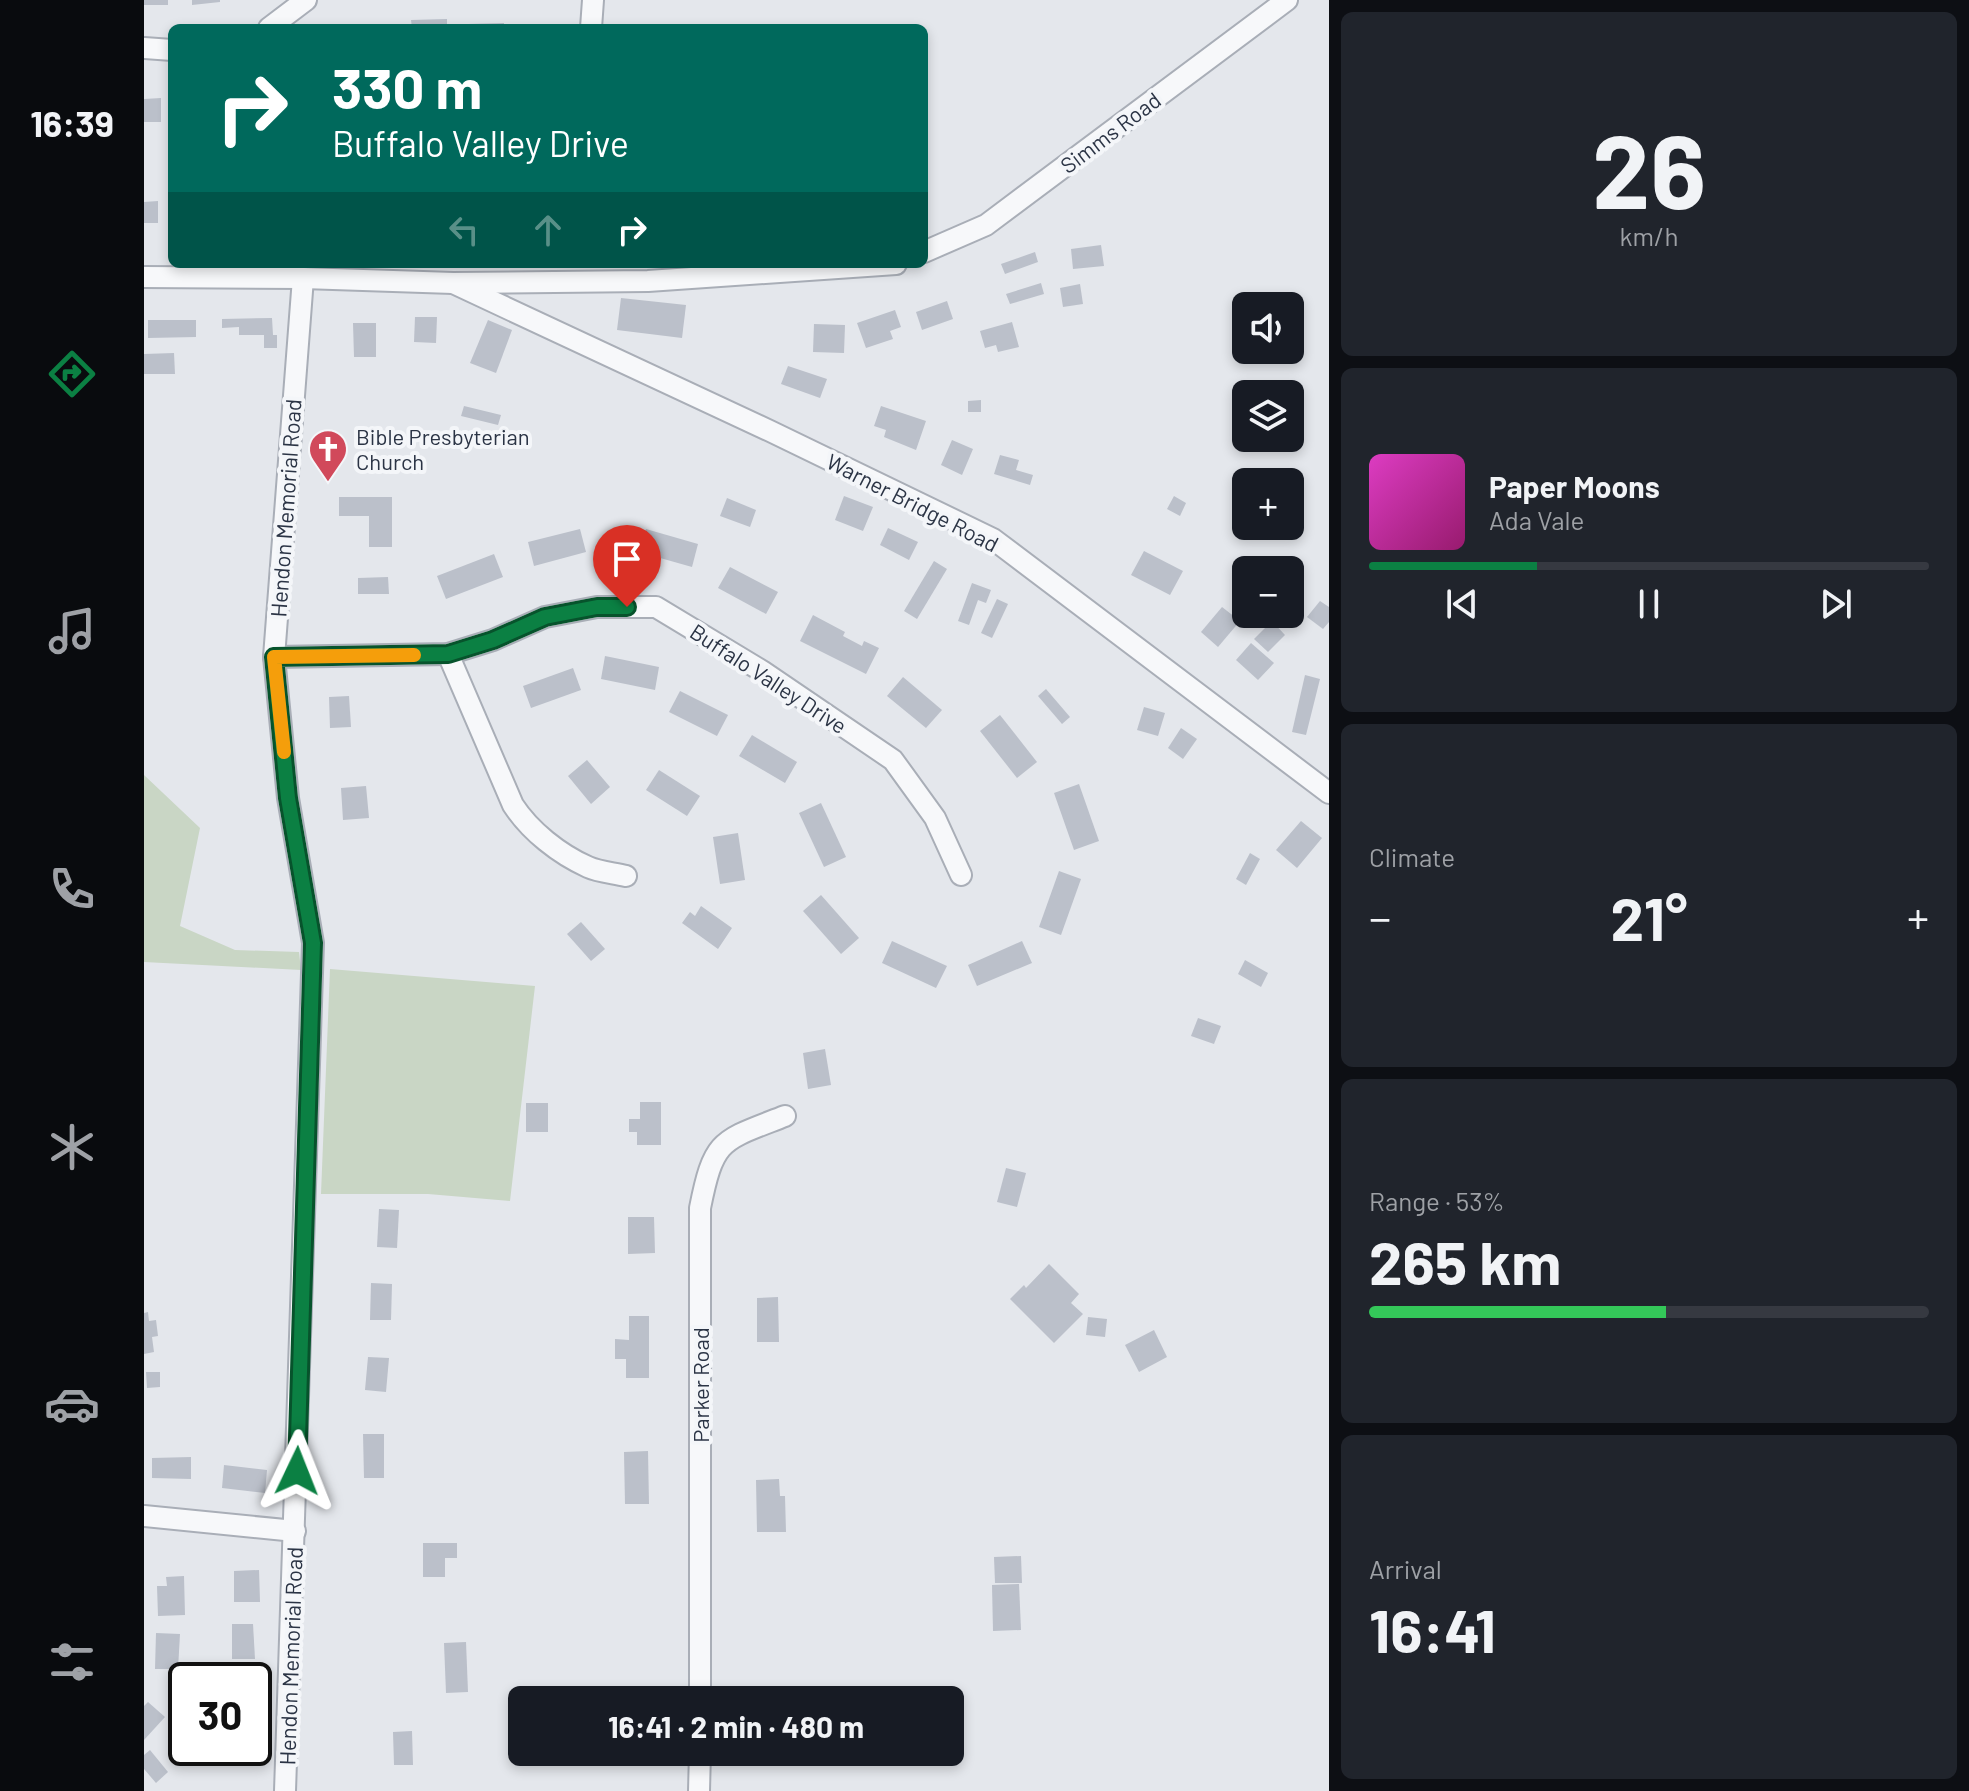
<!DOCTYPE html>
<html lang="en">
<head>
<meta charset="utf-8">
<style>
	:root { --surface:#171b24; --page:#20242c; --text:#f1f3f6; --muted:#9ea1a6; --line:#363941; --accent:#0b8043 }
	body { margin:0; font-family:Barlow,sans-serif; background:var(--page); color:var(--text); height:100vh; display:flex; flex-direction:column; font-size:30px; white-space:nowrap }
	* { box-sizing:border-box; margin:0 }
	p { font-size:26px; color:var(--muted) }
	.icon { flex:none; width:44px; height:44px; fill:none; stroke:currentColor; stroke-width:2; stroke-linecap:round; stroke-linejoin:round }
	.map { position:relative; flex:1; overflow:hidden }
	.drawer { display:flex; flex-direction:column; gap:12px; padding:12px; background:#0d0f14; width:640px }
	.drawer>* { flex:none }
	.hud { position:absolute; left:24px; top:24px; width:760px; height:244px; border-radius:12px; box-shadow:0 4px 12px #0003; background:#00695c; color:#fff; overflow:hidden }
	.fabs { position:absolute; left:1088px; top:292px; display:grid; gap:16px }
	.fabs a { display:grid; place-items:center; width:72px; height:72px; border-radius:12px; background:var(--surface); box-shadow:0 4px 12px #0003; font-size:40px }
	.speed { position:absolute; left:24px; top:1662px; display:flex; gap:16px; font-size:40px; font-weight:700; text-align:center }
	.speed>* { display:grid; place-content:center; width:104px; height:104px; border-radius:50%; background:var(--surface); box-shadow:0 4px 12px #0003; line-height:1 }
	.speed .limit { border:4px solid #111; border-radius:12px; background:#fff; color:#111 }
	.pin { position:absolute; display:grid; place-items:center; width:68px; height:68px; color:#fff; margin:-82px -34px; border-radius:50% 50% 50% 0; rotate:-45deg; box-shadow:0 0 8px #0007 }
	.pin .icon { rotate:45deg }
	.me { position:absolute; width:88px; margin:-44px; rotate:2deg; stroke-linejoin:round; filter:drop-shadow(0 0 6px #0008) }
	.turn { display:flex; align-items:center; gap:28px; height:168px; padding:0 32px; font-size:36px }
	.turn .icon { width:104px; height:104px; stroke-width:2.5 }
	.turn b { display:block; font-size:56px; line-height:68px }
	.lanes { display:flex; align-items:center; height:76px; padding:0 32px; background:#0003; justify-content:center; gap:40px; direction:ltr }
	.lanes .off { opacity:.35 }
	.big { font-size:60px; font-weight:700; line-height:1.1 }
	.drawer .card { flex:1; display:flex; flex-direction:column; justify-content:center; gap:12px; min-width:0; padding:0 28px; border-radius:12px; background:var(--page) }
	.drawer .dial { align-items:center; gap:0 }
	.dial b { font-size:104px; line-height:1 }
	.song { display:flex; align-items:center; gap:24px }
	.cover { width:96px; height:96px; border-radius:12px; background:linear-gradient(135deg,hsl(310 70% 55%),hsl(320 70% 35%)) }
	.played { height:8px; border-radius:4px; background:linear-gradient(90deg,var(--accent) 30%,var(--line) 30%) }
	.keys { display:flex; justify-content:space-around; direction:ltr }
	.heat { display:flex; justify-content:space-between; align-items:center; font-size:44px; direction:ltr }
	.charge { height:12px; border-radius:6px; background:linear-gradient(90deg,#34c759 53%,var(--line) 0) }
	.trip { position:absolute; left:364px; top:1686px; width:456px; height:80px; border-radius:12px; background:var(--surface); box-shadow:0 4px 12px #0003; font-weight:700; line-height:80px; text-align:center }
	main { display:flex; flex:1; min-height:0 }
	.tabs { display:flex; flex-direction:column; width:144px; justify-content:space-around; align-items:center; background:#090b0e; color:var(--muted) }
	.tabs .icon { width:56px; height:56px }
	.tabs .on { color:var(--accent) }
	.tabs b { font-size:36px; color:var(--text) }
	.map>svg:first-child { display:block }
	.green { fill:#c9d6c5 }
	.building { fill:#bbc0ca }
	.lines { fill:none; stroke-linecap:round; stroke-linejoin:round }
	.minor-casing { stroke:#a9aeb7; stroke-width:24 }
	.minor { stroke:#f7f8fa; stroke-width:20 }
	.route-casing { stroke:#07532c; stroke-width:20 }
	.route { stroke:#0b8043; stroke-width:14 }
	.slow { stroke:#f59e0b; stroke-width:14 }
	.labels { text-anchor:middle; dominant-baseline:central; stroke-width:8; stroke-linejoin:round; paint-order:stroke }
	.street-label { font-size:22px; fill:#2b3445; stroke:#f4f6f9 }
	.poi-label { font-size:22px; fill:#2b3445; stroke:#f4f6f9; text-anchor:start }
</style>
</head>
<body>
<main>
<nav class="tabs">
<b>16:39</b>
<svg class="icon on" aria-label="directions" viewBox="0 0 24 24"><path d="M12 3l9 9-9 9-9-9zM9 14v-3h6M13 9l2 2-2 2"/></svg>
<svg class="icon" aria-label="music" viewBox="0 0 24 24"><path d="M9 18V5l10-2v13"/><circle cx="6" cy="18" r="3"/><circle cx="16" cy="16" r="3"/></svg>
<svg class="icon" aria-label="phone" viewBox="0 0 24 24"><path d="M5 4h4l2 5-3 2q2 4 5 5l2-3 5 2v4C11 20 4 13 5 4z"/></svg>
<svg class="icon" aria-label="climate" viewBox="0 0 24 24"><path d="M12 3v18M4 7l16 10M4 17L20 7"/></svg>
<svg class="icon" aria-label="car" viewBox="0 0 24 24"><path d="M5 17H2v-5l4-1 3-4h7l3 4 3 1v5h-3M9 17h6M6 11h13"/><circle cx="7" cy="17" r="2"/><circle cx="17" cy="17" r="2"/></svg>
<svg class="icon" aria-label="filters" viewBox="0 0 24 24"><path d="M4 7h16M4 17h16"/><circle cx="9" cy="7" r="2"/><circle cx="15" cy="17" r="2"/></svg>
</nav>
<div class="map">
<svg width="1185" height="1791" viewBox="0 0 1185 1791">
	<rect width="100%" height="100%" fill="#e4e7ec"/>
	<g class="green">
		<polygon points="0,775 56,828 36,926 91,950 155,952 157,970 0,962"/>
		<polygon points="186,969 391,986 366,1201 284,1194 177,1194"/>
	</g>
	<g class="building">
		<rect x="0" y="0" width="24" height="5"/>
		<polygon points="48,0 76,0 76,2 48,5"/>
		<polygon points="303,19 303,28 268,28 267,20"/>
		<polygon points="360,23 360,28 324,28 324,24"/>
		<polygon points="17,98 17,122 0,122 0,99"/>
		<polygon points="14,201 14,223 0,223 0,202"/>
		<polygon points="957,245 960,266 929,269 927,249"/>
		<polygon points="891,252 894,262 861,274 857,264"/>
		<polygon points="897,283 900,294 866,304 862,294"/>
		<polygon points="936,284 939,304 919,307 916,288"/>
		<polygon points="477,298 542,305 538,338 473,330"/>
		<polygon points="803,301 809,319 778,330 772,312"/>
		<polygon points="751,310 757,327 746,331 749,339 722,348 713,323"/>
		<polygon points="271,317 293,317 292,343 270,342"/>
		<polygon points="128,318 129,335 133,335 133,348 120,348 120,335 95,335 95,327 78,328 78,319"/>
		<polygon points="4,320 52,320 52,337 4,338"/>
		<polygon points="344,320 368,330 352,373 326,363"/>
		<polygon points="868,322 875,347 854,352 852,345 841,348 836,331"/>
		<polygon points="209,323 232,323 232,357 210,357"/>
		<polygon points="670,324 701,325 700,353 669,352"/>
		<polygon points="30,353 31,374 0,374 0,354"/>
		<polygon points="644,366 683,379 676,398 637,384"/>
		<polygon points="837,400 837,412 824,412 824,401"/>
		<polygon points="320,406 357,415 354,425 317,416"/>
		<polygon points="737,406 782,421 772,450 740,437 742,430 730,426"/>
		<polygon points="808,440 829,449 818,475 797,465"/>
		<polygon points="856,455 875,460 872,470 889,475 886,485 850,474"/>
		<polygon points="700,496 729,507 719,531 691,520"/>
		<polygon points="1030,496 1042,503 1036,516 1023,509"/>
		<polygon points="195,497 248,497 248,547 225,547 225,516 195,516"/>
		<polygon points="583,498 612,510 606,527 576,516"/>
		<polygon points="744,528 774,542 765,560 736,545"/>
		<polygon points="436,529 442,552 390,566 384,542"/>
		<polygon points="502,529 554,544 548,567 495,552"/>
		<polygon points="1000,551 1039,571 1026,595 987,575"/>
		<polygon points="350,554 359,577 302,599 293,576"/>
		<polygon points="790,561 803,569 773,619 760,611"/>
		<polygon points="586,567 634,592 622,614 574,588"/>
		<polygon points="244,577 245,594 214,594 214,578"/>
		<polygon points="828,583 847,590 842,603 834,600 825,625 814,621"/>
		<polygon points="853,599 864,604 848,638 837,633"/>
		<polygon points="1176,601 1185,607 1185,622 1179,629 1163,617"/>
		<polygon points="1078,607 1096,621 1074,647 1057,632"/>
		<polygon points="669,615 701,632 699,636 718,646 720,641 735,648 722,674 656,641"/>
		<polygon points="1128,621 1141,635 1124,652 1110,639"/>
		<polygon points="1107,643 1130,663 1114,680 1092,660"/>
		<polygon points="461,656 515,667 511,690 457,679"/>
		<polygon points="429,668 437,690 387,708 379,686"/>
		<polygon points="1161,675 1176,679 1162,735 1148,732"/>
		<polygon points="759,677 798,710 782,728 743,696"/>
		<polygon points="902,689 926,717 918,724 894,696"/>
		<polygon points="536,691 584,715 573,736 525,712"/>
		<polygon points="205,696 207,727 186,728 185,697"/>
		<polygon points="1000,707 1021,713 1014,736 993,730"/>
		<polygon points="856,715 893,762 873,778 836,731"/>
		<polygon points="1037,728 1053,739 1039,759 1024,748"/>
		<polygon points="608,735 653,762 641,783 595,756"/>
		<polygon points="443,760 466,787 447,804 424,776"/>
		<polygon points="515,770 556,796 543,816 502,790"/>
		<polygon points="935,784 955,841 930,850 910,793"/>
		<polygon points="222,786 225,818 199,820 197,788"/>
		<polygon points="677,803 702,857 680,867 655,813"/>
		<polygon points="1157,821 1178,838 1153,868 1132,850"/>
		<polygon points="594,833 601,880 576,884 569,837"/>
		<polygon points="1106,853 1116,859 1102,885 1092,879"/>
		<polygon points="915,871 937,879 917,935 895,927"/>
		<polygon points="677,895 715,938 697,954 659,911"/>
		<polygon points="557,906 588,928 574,949 538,923 546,912 551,916"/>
		<polygon points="437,922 461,949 447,961 423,934"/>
		<polygon points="748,941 803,966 792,988 738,963"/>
		<polygon points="878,941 888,963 833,986 824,965"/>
		<polygon points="1101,960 1124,973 1117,987 1094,974"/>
		<polygon points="1054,1018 1077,1026 1070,1044 1047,1036"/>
		<polygon points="681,1049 687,1085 664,1089 659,1053"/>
		<polygon points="496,1102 517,1102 517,1145 493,1145 493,1132 485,1132 485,1119 496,1119"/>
		<rect x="382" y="1103" width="22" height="29"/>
		<polygon points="862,1168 882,1173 873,1207 853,1202"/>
		<polygon points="235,1209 255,1210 253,1248 233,1247"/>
		<polygon points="484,1217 510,1217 511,1253 484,1254"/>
		<polygon points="905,1264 935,1294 927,1303 939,1314 910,1343 866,1299 880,1285 882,1288"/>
		<polygon points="227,1283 248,1284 247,1320 226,1320"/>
		<polygon points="634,1297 635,1342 613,1342 613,1298"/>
		<polygon points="4,1312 5,1321 12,1320 14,1336 8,1337 10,1352 0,1354 0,1313"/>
		<polygon points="485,1316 505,1316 505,1378 482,1378 482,1359 471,1359 471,1339 485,1340"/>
		<polygon points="944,1317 963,1319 961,1337 942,1335"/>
		<polygon points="1010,1330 1023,1357 995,1372 981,1345"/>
		<polygon points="224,1357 245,1358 242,1392 221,1390"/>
		<polygon points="2,1372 16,1372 16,1387 3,1388"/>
		<polygon points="219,1434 240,1434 240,1478 220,1478"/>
		<polygon points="504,1451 505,1504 481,1504 480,1452"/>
		<polygon points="47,1457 47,1479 8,1478 8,1458"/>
		<polygon points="80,1465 123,1470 121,1493 78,1488"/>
		<polygon points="635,1479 636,1496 641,1496 642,1532 613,1532 612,1480"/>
		<polygon points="279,1543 313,1543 313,1558 301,1558 301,1577 279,1577"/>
		<polygon points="877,1556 878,1583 851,1583 850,1557"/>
		<polygon points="115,1570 116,1602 90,1602 90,1571"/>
		<polygon points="40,1576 41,1615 14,1616 13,1586 23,1586 22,1577"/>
		<polygon points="875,1584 877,1630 849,1631 848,1585"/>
		<polygon points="88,1624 109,1624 111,1659 88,1659"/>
		<polygon points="12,1633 36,1634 34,1669 11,1669"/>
		<polygon points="322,1642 324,1692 302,1693 300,1643"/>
		<rect x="86" y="1675" width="23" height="5"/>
		<polygon points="4,1702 21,1717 0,1740 0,1706"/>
		<polygon points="268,1731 269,1765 250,1765 249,1732"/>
		<polygon points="86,1748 110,1748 110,1766 87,1766"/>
		<polygon points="6,1750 24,1772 12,1783 0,1769 0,1755"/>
		<polygon points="623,1752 644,1752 645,1764 624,1765"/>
	</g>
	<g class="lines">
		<defs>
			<g id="minor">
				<polyline points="125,28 162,0"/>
				<polyline points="447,28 449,0"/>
				<polyline points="0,48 28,50"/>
				<polyline points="780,252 842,225 1143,0"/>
				<polyline points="0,277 159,278 309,283 504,281 752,264"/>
				<polyline points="309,283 626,431 849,539 1185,793"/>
				<path d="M304 654 369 805C386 831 415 854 444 867 455 872 470 873 482 876"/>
				<polyline points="130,657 304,654 349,640 401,617 453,607 512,607 618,671 749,760 791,818 817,875"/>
				<polyline points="0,1516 151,1531"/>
				<path d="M556 1700V1208C570 1138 577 1141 641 1116"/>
				<polyline points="141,1791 169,943 144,798 130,657 159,278"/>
				<polyline points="555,1791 556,1752"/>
			</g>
		</defs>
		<use href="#minor" class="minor-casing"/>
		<use href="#minor" class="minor"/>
	</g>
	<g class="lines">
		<defs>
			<polyline id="route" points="153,1471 169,943 144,798 130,657 304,654 349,640 401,617 453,607 483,607"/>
		</defs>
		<use href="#route" class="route-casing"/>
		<use href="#route" class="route"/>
		<polyline class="slow" points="140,752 130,657 270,655"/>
	</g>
	<defs>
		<symbol id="church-pin" viewBox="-11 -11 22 30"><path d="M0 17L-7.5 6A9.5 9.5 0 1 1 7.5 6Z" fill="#d1495b" stroke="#f4f6f9"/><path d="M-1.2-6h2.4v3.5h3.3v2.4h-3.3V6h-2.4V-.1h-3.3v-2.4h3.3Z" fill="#fff"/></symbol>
	</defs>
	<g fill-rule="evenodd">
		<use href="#church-pin" x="162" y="427" width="44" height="60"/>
	</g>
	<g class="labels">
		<g class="street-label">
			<text transform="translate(966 132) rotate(-37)">Simms Road</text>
			<text transform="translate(769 502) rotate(27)">Warner Bridge Road</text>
			<text transform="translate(141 508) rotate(-86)">Hendon Memorial Road</text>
			<text transform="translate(625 678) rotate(33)">Buffalo Valley Drive</text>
			<text transform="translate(556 1385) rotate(-90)">Parker Road</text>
			<text transform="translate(146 1656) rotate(-88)">Hendon Memorial Road</text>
		</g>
		<g class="poi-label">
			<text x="212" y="436">Bible Presbyterian<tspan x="212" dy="25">Church</tspan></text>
		</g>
	</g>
</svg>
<div class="fabs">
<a><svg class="icon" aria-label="sound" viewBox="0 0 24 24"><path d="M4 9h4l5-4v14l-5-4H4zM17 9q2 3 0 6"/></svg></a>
<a><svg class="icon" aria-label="layers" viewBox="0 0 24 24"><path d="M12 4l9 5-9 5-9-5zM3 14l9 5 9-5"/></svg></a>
<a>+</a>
<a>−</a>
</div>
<div class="speed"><div class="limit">30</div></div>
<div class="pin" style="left:483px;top:607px;background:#d93025"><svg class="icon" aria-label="arrive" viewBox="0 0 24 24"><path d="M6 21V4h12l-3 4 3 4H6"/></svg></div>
<svg class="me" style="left:153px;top:1471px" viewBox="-20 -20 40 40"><path d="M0-17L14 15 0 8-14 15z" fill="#0b8043" stroke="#fff" stroke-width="4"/></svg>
<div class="trip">16:41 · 2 min · 480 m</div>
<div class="hud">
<div class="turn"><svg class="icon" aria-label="right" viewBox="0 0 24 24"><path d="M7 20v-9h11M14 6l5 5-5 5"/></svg><div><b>330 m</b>Buffalo Valley Drive</div></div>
<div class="lanes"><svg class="icon off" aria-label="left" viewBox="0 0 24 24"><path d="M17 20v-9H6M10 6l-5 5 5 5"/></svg><svg class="icon off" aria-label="ahead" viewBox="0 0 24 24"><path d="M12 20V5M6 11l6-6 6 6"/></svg><svg class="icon" aria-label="right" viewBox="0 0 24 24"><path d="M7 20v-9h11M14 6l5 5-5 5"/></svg></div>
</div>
</div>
<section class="drawer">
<div class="card dial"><b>26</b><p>km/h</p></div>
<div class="card">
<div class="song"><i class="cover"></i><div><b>Paper Moons</b><p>Ada Vale</p></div></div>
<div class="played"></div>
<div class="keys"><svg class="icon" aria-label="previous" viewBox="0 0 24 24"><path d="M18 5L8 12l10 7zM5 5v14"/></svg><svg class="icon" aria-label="pause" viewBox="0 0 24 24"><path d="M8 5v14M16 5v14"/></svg><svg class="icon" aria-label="next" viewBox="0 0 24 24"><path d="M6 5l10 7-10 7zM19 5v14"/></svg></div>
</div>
<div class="card"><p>Climate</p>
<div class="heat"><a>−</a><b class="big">21°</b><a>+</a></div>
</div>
<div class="card"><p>Range · 53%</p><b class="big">265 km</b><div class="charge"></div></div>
<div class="card"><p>Arrival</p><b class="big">16:41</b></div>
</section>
</main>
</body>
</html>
